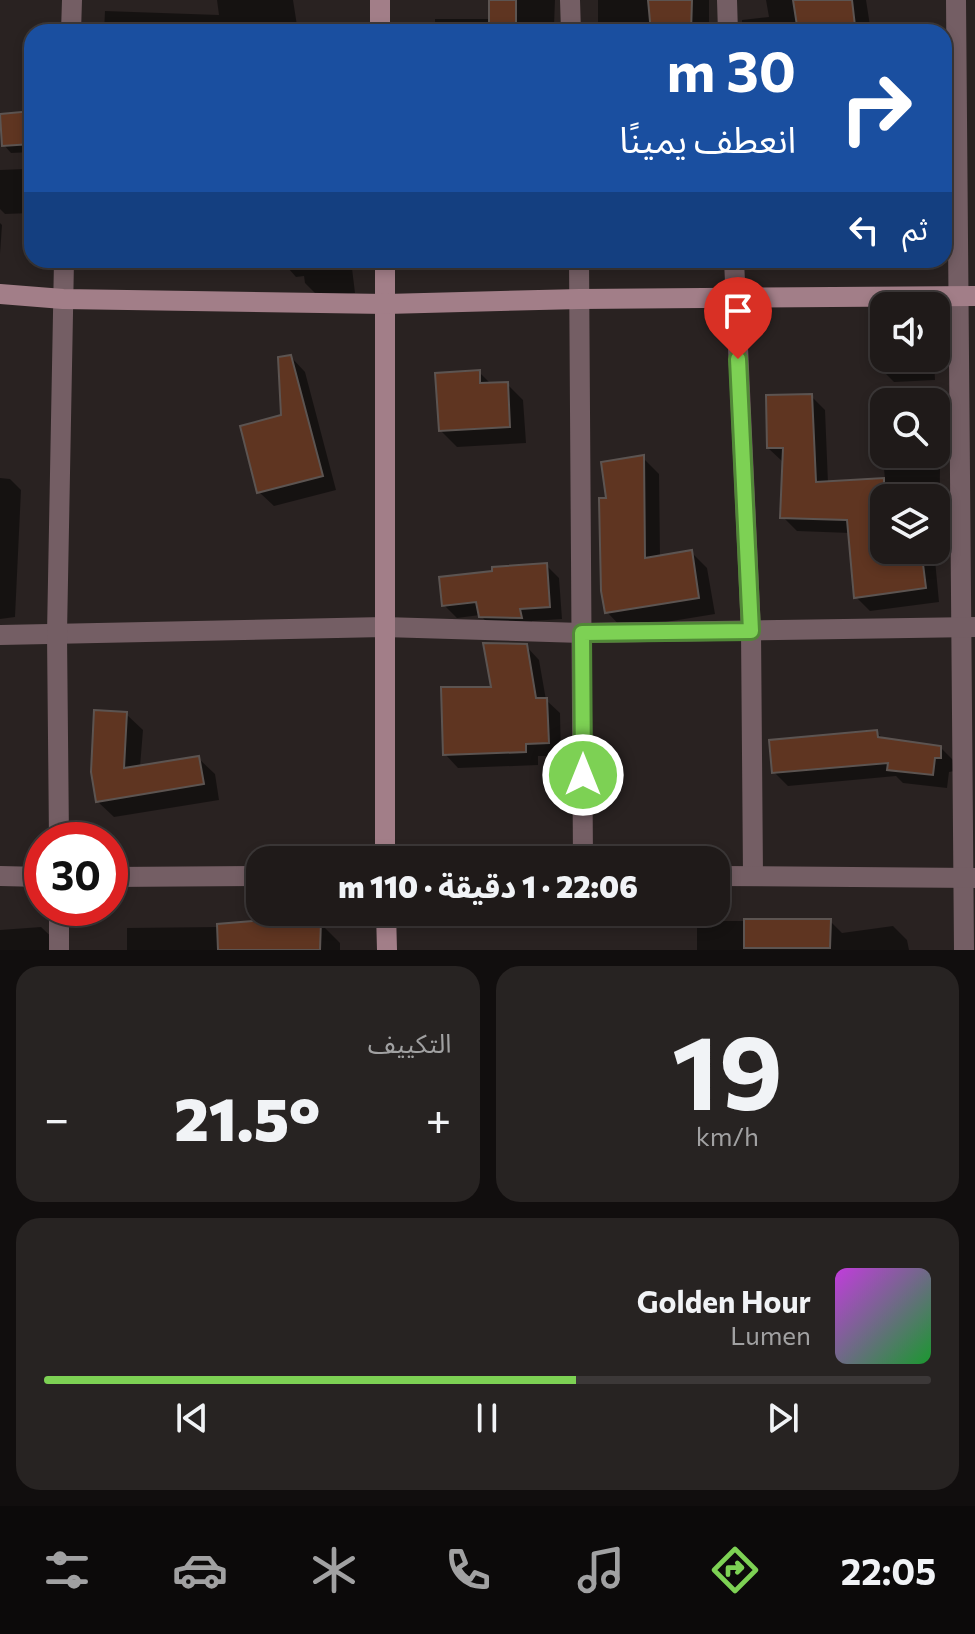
<!DOCTYPE html>
<html lang="ar">
<head>
<meta charset="utf-8">
<style>
	:root { --surface:#1f1a19; --page:#272322; --text:#f1f3f6; --muted:#a1a1a2; --line:#3c3838; --accent:#7dd154 }
	body { margin:0; font-family:Commissioner,"Noto Sans Arabic",sans-serif; background:var(--page); color:var(--text); direction:rtl; height:100vh; display:flex; flex-direction:column; font-size:30px; white-space:nowrap }
	* { box-sizing:border-box; margin:0 }
	p { font-size:26px; color:var(--muted) }
	.icon { flex:none; width:44px; height:44px; fill:none; stroke:currentColor; stroke-width:2; stroke-linecap:round; stroke-linejoin:round }
	.map { position:relative; height:950px; overflow:hidden; direction:ltr }
	.side { display:flex; flex-direction:column; gap:16px; padding:16px; background:#110e0e; flex:1 }
	.side>* { flex:none }
	.top-card { position:absolute; left:24px; top:24px; width:928px; height:244px; border-radius:24px; box-shadow:0 4px 12px #0003,0 0 0 2px var(--line); direction:rtl; background:#1a4fa0; color:#fff; overflow:hidden }
	.fabs { position:absolute; left:870px; top:292px; display:grid; gap:16px }
	.fabs a { display:grid; place-items:center; width:80px; height:80px; border-radius:16px; background:var(--surface); box-shadow:0 4px 12px #0003,0 0 0 2px var(--line); font-size:40px }
	.speed { position:absolute; left:24px; top:822px; display:flex; gap:16px; font-size:40px; font-weight:700; text-align:center }
	.speed>* { display:grid; place-content:center; width:104px; height:104px; border-radius:50%; background:var(--surface); box-shadow:0 4px 12px #0003,0 0 0 2px var(--line); line-height:1 }
	.speed .limit { border:12px solid #d22; background:#fff; color:#111 }
	.pin { position:absolute; display:grid; place-items:center; width:68px; height:68px; color:#fff; margin:-82px -34px; border-radius:50% 50% 50% 0; rotate:-45deg; box-shadow:0 0 8px #0007 }
	.pin .icon { rotate:45deg }
	.me { position:absolute; width:88px; margin:-44px; rotate:0deg; stroke-linejoin:round; filter:drop-shadow(0 0 6px #0008) }
	.turn { display:flex; align-items:center; gap:28px; height:168px; padding:0 24px; font-size:36px }
	.turn .icon { width:104px; height:104px; stroke-width:2.5 }
	.turn b { display:block; font-size:56px; line-height:68px }
	.then { display:flex; align-items:center; height:76px; padding:0 24px; background:#0003; gap:16px; font-size:30px }
	.big { font-size:60px; font-weight:800; line-height:1.1 }
	.side .card { flex:1; display:flex; flex-direction:column; justify-content:center; gap:12px; min-width:0; padding:0 28px; border-radius:24px; background:var(--page) }
	.side .dial { align-items:center; gap:0 }
	.dial b { font-size:104px; line-height:1 }
	.song { display:flex; align-items:center; gap:24px }
	.cover { width:96px; height:96px; border-radius:12px; background:linear-gradient(135deg,hsl(290 70% 55%),hsl(130 70% 35%)) }
	.played { height:8px; border-radius:4px; background:linear-gradient(90deg,var(--accent) 60%,var(--line) 60%) }
	.keys { display:flex; justify-content:space-around; direction:ltr }
	.heat { display:flex; justify-content:space-between; align-items:center; font-size:44px; direction:ltr }
	.side .tiles { flex:1; display:grid; gap:16px; grid-template-columns:1fr 1fr }
	.card:last-child { grid-column:span 2 }
	.trip { position:absolute; left:246px; top:846px; width:484px; height:80px; border-radius:24px; background:var(--surface); box-shadow:0 4px 12px #0003,0 0 0 2px var(--line); font-weight:800; line-height:80px; text-align:center; direction:rtl }
	.tab-bar { display:flex; height:128px; justify-content:space-around; align-items:center; background:#0c0a0a; color:var(--muted) }
	.tab-bar .icon { width:56px; height:56px }
	.tab-bar .on { color:var(--accent) }
	.tab-bar b { font-size:36px; color:var(--text) }
	.map>svg:first-child { display:block }
	.shadow { fill:#0007; fill-rule:evenodd }
	.building { fill:#5f3521; stroke:#5c5451; stroke-width:2 }
	.lines { fill:none; stroke-linecap:round; stroke-linejoin:round }
	.street { stroke:#745e64; stroke-width:20 }
	.secondary { stroke:#a27e88; stroke-width:20 }
	.route-casing { stroke:#518837; stroke-width:20 }
	.route { stroke:#7dd154; stroke-width:14 }
</style>
</head>
<body>
<div class="map">
<svg width="975" height="950" viewBox="0 0 975 950">
	<rect width="100%" height="100%" fill="#292221"/>
	<g class="shadow">
		<polygon points="217,0 293,0 298,32 104,32 105,11 219,15"/>
		<polygon points="502,0 555,0 554,26 522,25 528,32 435,32 435,19 512,19"/>
		<polygon points="598,0 709,0 709,24 714,24 722,32 598,32"/>
		<polygon points="766,0 866,0 871,32 742,32 742,20 769,17"/>
		<polygon points="32,113 32,152 11,153 4,145"/>
		<polygon points="24,169 32,177 32,213 5,214 0,209 0,170"/>
		<polygon points="0,223 2,225 0,254"/>
		<polygon points="281,260 351,260 355,293 320,298 305,283 304,276 296,277"/>
		<polygon points="291,357 305,372 336,490 274,506 259,492 283,417"/>
		<polygon points="885,358 934,358 935,380 894,382 886,374"/>
		<polygon points="479,372 492,385 507,384 523,400 526,443 457,447 441,431"/>
		<path d="M811 396 825 410 828 483 885 480 883 457 927 454 940 467 939 560H935L939 602 870 611 856 597 850 533 797 531 783 517V462L768 448ZM884 498H936V550H884Z"/>
		<polygon points="643,458 659,474 660,557 691,552 707,568 715,614 623,629 607,612 609,500"/>
		<polygon points="0,478 10,479 21,490 15,617 0,619"/>
		<polygon points="546,565 559,578 562,619 532,621 534,631 494,629 480,615 457,618 444,605"/>
		<polygon points="526,646 539,660 546,700 560,713 561,756 538,756 538,765 458,768 445,754"/>
		<polygon points="126,714 143,730 140,767 198,758 215,774 219,800 114,817 97,801"/>
		<polygon points="876,732 885,740 941,748 955,762 954,771 949,772 947,788 903,783 896,776 788,786 774,772"/>
		<polygon points="697,921 830,921 842,933 893,926 907,940 909,950 697,950"/>
		<polygon points="265,922 320,923 340,943 340,950 127,950 127,928 217,927"/>
		<polygon points="41,927 61,946 61,950 0,950 0,930"/>
	</g>
	<g class="building">
		<rect x="489" y="0" width="27" height="32"/>
		<polygon points="648,0 692,0 691,32 651,32"/>
		<polygon points="793,0 852,0 855,26 821,32 798,32"/>
		<polygon points="32,111 32,144 2,146 0,114"/>
		<polygon points="291,355 323,476 257,493 240,426 281,415 278,357"/>
		<polygon points="480,370 480,383 508,382 510,427 439,431 435,373"/>
		<polygon points="812,394 816,482 884,478 884,560 922,556 926,588 854,598 847,520 780,518 783,448 767,448 766,395"/>
		<polygon points="644,455 645,558 692,550 699,598 605,613 601,591 599,498 606,498 601,462"/>
		<polygon points="547,563 550,607 520,609 522,618 479,617 476,602 442,606 439,577 492,571 492,567"/>
		<polygon points="483,643 527,644 536,698 547,698 549,743 526,744 526,752 443,755 441,687 491,687"/>
		<polygon points="94,710 127,712 124,768 199,756 204,784 96,802 91,772"/>
		<polygon points="877,730 878,737 941,746 941,758 935,758 933,775 887,770 888,763 772,773 769,740"/>
		<polygon points="744,919 831,919 830,948 744,948"/>
		<polygon points="265,920 321,921 320,950 218,950 217,924"/>
	</g>
	<g class="lines">
		<g class="street">
			<polyline points="570,0 571,32"/>
			<polyline points="727,0 728,32"/>
			<polyline points="956,0 964,950"/>
			<polyline points="71,32 72,0"/>
			<polyline points="579,260 583,860"/>
			<polyline points="734,260 751,631 753,876"/>
			<polyline points="0,635 384,627 582,633 975,627"/>
			<polyline points="59,840 57,634 64,260"/>
			<polyline points="0,876 42,877"/>
			<polyline points="716,876 975,878"/>
			<polyline points="110,877 260,876"/>
			<polyline points="59,908 59,950"/>
		</g>
		<g class="secondary">
			<polyline points="380,0 380,32"/>
			<polyline points="385,260 385,860"/>
			<polyline points="0,294 63,299 386,304 580,299 975,296"/>
			<polyline points="386,912 387,950"/>
		</g>
	</g>
	<g class="lines">
		<defs>
			<polyline id="route" points="583,775 582,633 751,631 738,359"/>
		</defs>
		<use href="#route" class="route-casing"/>
		<use href="#route" class="route"/>
	</g>
</svg>
<div class="fabs">
<a><svg class="icon" aria-label="sound" viewBox="0 0 24 24"><path d="M4 9h4l5-4v14l-5-4H4zM17 9q2 3 0 6"/></svg></a>
<a><svg class="icon" aria-label="search" viewBox="0 0 24 24"><circle cx="10" cy="10" r="6"/><path d="M15 15l6 6"/></svg></a>
<a><svg class="icon" aria-label="layers" viewBox="0 0 24 24"><path d="M12 4l9 5-9 5-9-5zM3 14l9 5 9-5"/></svg></a>
</div>
<div class="speed"><div class="limit">30</div></div>
<div class="pin" style="left:738px;top:359px;background:#d93025"><svg class="icon" aria-label="arrive" viewBox="0 0 24 24"><path d="M6 21V4h12l-3 4 3 4H6"/></svg></div>
<svg class="me" style="left:583px;top:775px" viewBox="-20 -20 40 40"><circle r="17" fill="#7dd154" stroke="#fff" stroke-width="3"/><path d="M0-11L8 9 0 5-8 9z" fill="#fff"/></svg>
<div class="trip">22:06 · 1 دقيقة · 110 m</div>
<div class="top-card">
<div class="turn"><svg class="icon" aria-label="right" viewBox="0 0 24 24"><path d="M7 20v-9h11M14 6l5 5-5 5"/></svg><div><b>30 m</b>انعطف يمينًا</div></div>
<div class="then">ثم<svg class="icon" aria-label="left" viewBox="0 0 24 24"><path d="M17 20v-9H6M10 6l-5 5 5 5"/></svg></div>
</div>
</div>
<section class="side">
<div class="tiles">
<div class="card dial"><b>19</b><p>km/h</p></div>
<div class="card"><p>التكييف</p>
<div class="heat"><a>−</a><b class="big">21.5°</b><a>+</a></div>
</div>
<div class="card">
<div class="song"><i class="cover"></i><div><b>Golden Hour</b><p>Lumen</p></div></div>
<div class="played"></div>
<div class="keys"><svg class="icon" aria-label="previous" viewBox="0 0 24 24"><path d="M18 5L8 12l10 7zM5 5v14"/></svg><svg class="icon" aria-label="pause" viewBox="0 0 24 24"><path d="M8 5v14M16 5v14"/></svg><svg class="icon" aria-label="next" viewBox="0 0 24 24"><path d="M6 5l10 7-10 7zM19 5v14"/></svg></div>
</div>
</div>
</section>
<nav class="tab-bar">
<b>22:05</b>
<svg class="icon on" aria-label="directions" viewBox="0 0 24 24"><path d="M12 3l9 9-9 9-9-9zM9 14v-3h6M13 9l2 2-2 2"/></svg>
<svg class="icon" aria-label="music" viewBox="0 0 24 24"><path d="M9 18V5l10-2v13"/><circle cx="6" cy="18" r="3"/><circle cx="16" cy="16" r="3"/></svg>
<svg class="icon" aria-label="phone" viewBox="0 0 24 24"><path d="M5 4h4l2 5-3 2q2 4 5 5l2-3 5 2v4C11 20 4 13 5 4z"/></svg>
<svg class="icon" aria-label="climate" viewBox="0 0 24 24"><path d="M12 3v18M4 7l16 10M4 17L20 7"/></svg>
<svg class="icon" aria-label="car" viewBox="0 0 24 24"><path d="M5 17H2v-5l4-1 3-4h7l3 4 3 1v5h-3M9 17h6M6 11h13"/><circle cx="7" cy="17" r="2"/><circle cx="17" cy="17" r="2"/></svg>
<svg class="icon" aria-label="filters" viewBox="0 0 24 24"><path d="M4 7h16M4 17h16"/><circle cx="9" cy="7" r="2"/><circle cx="15" cy="17" r="2"/></svg>
</nav>
</body>
</html>
